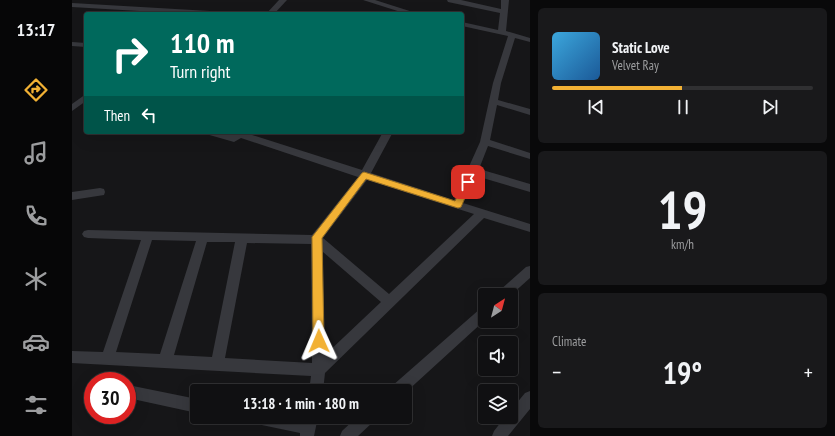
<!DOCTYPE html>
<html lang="en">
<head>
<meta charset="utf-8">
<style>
	:root { --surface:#101012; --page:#19191b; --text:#f1f3f6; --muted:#9c9d9f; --line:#303032; --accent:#f2b134 }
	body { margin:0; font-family:"PT Sans Narrow",sans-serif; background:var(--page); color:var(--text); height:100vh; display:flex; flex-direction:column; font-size:15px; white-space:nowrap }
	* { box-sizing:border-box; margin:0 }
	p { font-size:13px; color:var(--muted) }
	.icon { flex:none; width:22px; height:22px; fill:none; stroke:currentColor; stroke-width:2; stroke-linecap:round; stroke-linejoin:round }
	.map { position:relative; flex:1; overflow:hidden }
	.details { display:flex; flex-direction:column; gap:8px; padding:8px; background:#09090a; width:305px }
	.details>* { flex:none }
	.hud { position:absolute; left:12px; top:12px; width:380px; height:122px; border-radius:4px; box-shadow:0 4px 16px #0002,0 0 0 1px var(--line); background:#00695c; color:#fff; overflow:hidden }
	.needle { width:26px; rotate:36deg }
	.controls { position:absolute; left:406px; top:288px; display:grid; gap:8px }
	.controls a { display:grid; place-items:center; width:40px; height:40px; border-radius:4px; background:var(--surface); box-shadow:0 4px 16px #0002,0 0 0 1px var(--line); font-size:20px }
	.speed { position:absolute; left:12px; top:372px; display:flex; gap:8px; font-size:20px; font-weight:700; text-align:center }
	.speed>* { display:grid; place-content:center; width:52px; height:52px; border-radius:50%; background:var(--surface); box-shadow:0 4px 16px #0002,0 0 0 1px var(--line); line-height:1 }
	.speed .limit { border:6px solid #d22; background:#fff; color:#111 }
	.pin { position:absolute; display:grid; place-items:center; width:34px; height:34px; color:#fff; margin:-17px; border-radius:8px; box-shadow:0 2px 6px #0006 }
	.me { position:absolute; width:44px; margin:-22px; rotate:359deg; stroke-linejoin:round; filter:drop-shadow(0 0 3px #0008) }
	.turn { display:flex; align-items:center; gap:14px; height:84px; padding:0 20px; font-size:18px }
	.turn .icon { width:52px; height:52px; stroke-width:2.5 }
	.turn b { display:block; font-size:28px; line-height:34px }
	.then { display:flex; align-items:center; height:38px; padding:0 20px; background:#0003; gap:8px; font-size:15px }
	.big { font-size:30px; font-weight:700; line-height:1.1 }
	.details .card { flex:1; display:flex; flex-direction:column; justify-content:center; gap:6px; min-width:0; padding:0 14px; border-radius:6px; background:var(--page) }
	.details .dial { align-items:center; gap:0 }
	.dial b { font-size:52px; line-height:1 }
	.song { display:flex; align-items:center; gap:12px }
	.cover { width:48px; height:48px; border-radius:6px; background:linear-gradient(135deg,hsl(200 70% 55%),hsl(210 70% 35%)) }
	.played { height:4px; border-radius:2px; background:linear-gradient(90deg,var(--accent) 50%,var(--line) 50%) }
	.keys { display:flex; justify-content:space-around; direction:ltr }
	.heat { display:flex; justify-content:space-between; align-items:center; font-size:22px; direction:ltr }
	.trip { position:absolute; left:118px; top:384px; width:222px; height:40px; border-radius:4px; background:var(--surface); box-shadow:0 4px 16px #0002,0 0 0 1px var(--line); font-weight:700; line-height:40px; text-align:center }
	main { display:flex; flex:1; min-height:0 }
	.tabs { display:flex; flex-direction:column; width:72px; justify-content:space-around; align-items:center; background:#060607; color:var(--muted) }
	.tabs .icon { width:28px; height:28px }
	.tabs .selected { color:var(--accent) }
	.tabs b { font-size:18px; color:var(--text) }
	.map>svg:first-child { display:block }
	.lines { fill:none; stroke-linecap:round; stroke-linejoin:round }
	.minor { fill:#37383d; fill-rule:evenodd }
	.route { fill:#f2b134; stroke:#9d7322 }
</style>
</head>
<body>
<main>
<nav class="tabs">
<b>13:17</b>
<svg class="icon selected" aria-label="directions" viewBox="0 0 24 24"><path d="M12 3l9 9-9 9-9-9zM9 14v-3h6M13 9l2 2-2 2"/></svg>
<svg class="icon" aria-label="music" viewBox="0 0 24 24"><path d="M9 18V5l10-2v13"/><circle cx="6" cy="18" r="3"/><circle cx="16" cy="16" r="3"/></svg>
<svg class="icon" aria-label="phone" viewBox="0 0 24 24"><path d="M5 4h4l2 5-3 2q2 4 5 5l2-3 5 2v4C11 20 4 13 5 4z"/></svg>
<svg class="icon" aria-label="climate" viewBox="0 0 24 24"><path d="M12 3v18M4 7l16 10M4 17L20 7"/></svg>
<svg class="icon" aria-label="car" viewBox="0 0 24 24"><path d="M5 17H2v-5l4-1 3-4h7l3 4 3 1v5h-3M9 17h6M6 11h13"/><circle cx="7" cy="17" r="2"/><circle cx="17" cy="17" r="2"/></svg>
<svg class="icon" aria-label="filters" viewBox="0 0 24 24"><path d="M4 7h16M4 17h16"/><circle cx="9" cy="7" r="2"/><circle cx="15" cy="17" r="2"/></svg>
</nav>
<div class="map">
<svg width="458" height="436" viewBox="0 0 458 436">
	<rect width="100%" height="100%" fill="#161618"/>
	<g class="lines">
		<g class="minor">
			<polygon points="207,0 215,0 202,14 194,14"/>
			<polygon points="291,0 303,0 347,14 335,14"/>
			<path d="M375 0H389L429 9V0H437L434 31 458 38V42L443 38 429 83 426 100 458 109V115L425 105 418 140 458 153V159L416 146 407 169 458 184V192L404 176 391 203 458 224V232L412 218 253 373 251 391H237L239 376 0 363V351L31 352 69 240 16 238 12 237 10 234 12 231 16 230 240 235 286 177 169 138 162 142 134 134 132 132H148L160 135 163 132H171L290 170 311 132H321L299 173 382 200 408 142 421 83 436 36 390 26V22L426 30 428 13 376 2ZM295 180 402 214 317 294 251 238ZM80 240 124 241 88 354 44 352ZM135 242H163L140 357 102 355ZM175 243 239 244 240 363 153 358ZM251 252 309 302 253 355Z"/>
			<polygon points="0,3 155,12 159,14 117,14 0,7"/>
			<polygon points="0,42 14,43 14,47 0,46"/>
			<polygon points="14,94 14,101 0,111 0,104"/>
			<polygon points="28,188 32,189 33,192 32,195 0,200 0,192"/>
			<polygon points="458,266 458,278 439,295 425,295 427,291 454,267"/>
			<polygon points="413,306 413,320 333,393 333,391 318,391 320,386 409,308"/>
			<polygon points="61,386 125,399 125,413 56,398 56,388"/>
			<polygon points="458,391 458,409 436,436 420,436 422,431 433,417 439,417 439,410 453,393"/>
			<polygon points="178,417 223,417 231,419 232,417 246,417 242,436 228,436 228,433 185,424 180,422"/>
			<polygon points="285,417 303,417 301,422 286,436 268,436 270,431"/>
		</g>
	</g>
	<polygon class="route" points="292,172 383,201 393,180 399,180 400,182 389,207 386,208 294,179 250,238 252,341 251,345 247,346 243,345 241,341 240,237 290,173"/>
</svg>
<div class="controls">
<a><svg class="needle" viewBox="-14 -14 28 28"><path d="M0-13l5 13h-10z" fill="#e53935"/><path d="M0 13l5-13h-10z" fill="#9c9d9f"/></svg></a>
<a><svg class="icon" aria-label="sound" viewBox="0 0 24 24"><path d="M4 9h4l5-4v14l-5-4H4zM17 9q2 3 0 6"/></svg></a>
<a><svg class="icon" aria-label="layers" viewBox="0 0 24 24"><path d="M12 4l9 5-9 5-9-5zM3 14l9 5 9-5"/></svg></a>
</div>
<div class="speed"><div class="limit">30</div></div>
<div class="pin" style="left:396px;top:182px;background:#d93025"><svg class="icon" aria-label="arrive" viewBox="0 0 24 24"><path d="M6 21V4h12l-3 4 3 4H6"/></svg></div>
<svg class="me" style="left:247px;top:341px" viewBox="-20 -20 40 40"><path d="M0-17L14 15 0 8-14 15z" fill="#f2b134" stroke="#fff" stroke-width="4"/></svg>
<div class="trip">13:18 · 1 min · 180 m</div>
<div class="hud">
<div class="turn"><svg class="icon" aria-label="right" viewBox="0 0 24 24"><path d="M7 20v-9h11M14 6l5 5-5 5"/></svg><div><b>110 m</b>Turn right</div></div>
<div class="then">Then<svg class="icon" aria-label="left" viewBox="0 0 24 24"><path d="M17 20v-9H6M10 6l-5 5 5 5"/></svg></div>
</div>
</div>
<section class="details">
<div class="card">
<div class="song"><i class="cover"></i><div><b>Static Love</b><p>Velvet Ray</p></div></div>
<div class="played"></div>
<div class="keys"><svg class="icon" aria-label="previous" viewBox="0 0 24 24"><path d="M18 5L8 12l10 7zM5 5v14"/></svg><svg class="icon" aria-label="pause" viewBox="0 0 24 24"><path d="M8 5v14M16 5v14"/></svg><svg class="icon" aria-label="next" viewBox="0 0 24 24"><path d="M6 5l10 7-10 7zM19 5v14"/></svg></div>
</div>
<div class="card dial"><b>19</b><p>km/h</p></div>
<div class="card"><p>Climate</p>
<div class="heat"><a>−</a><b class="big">19°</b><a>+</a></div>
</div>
</section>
</main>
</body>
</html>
